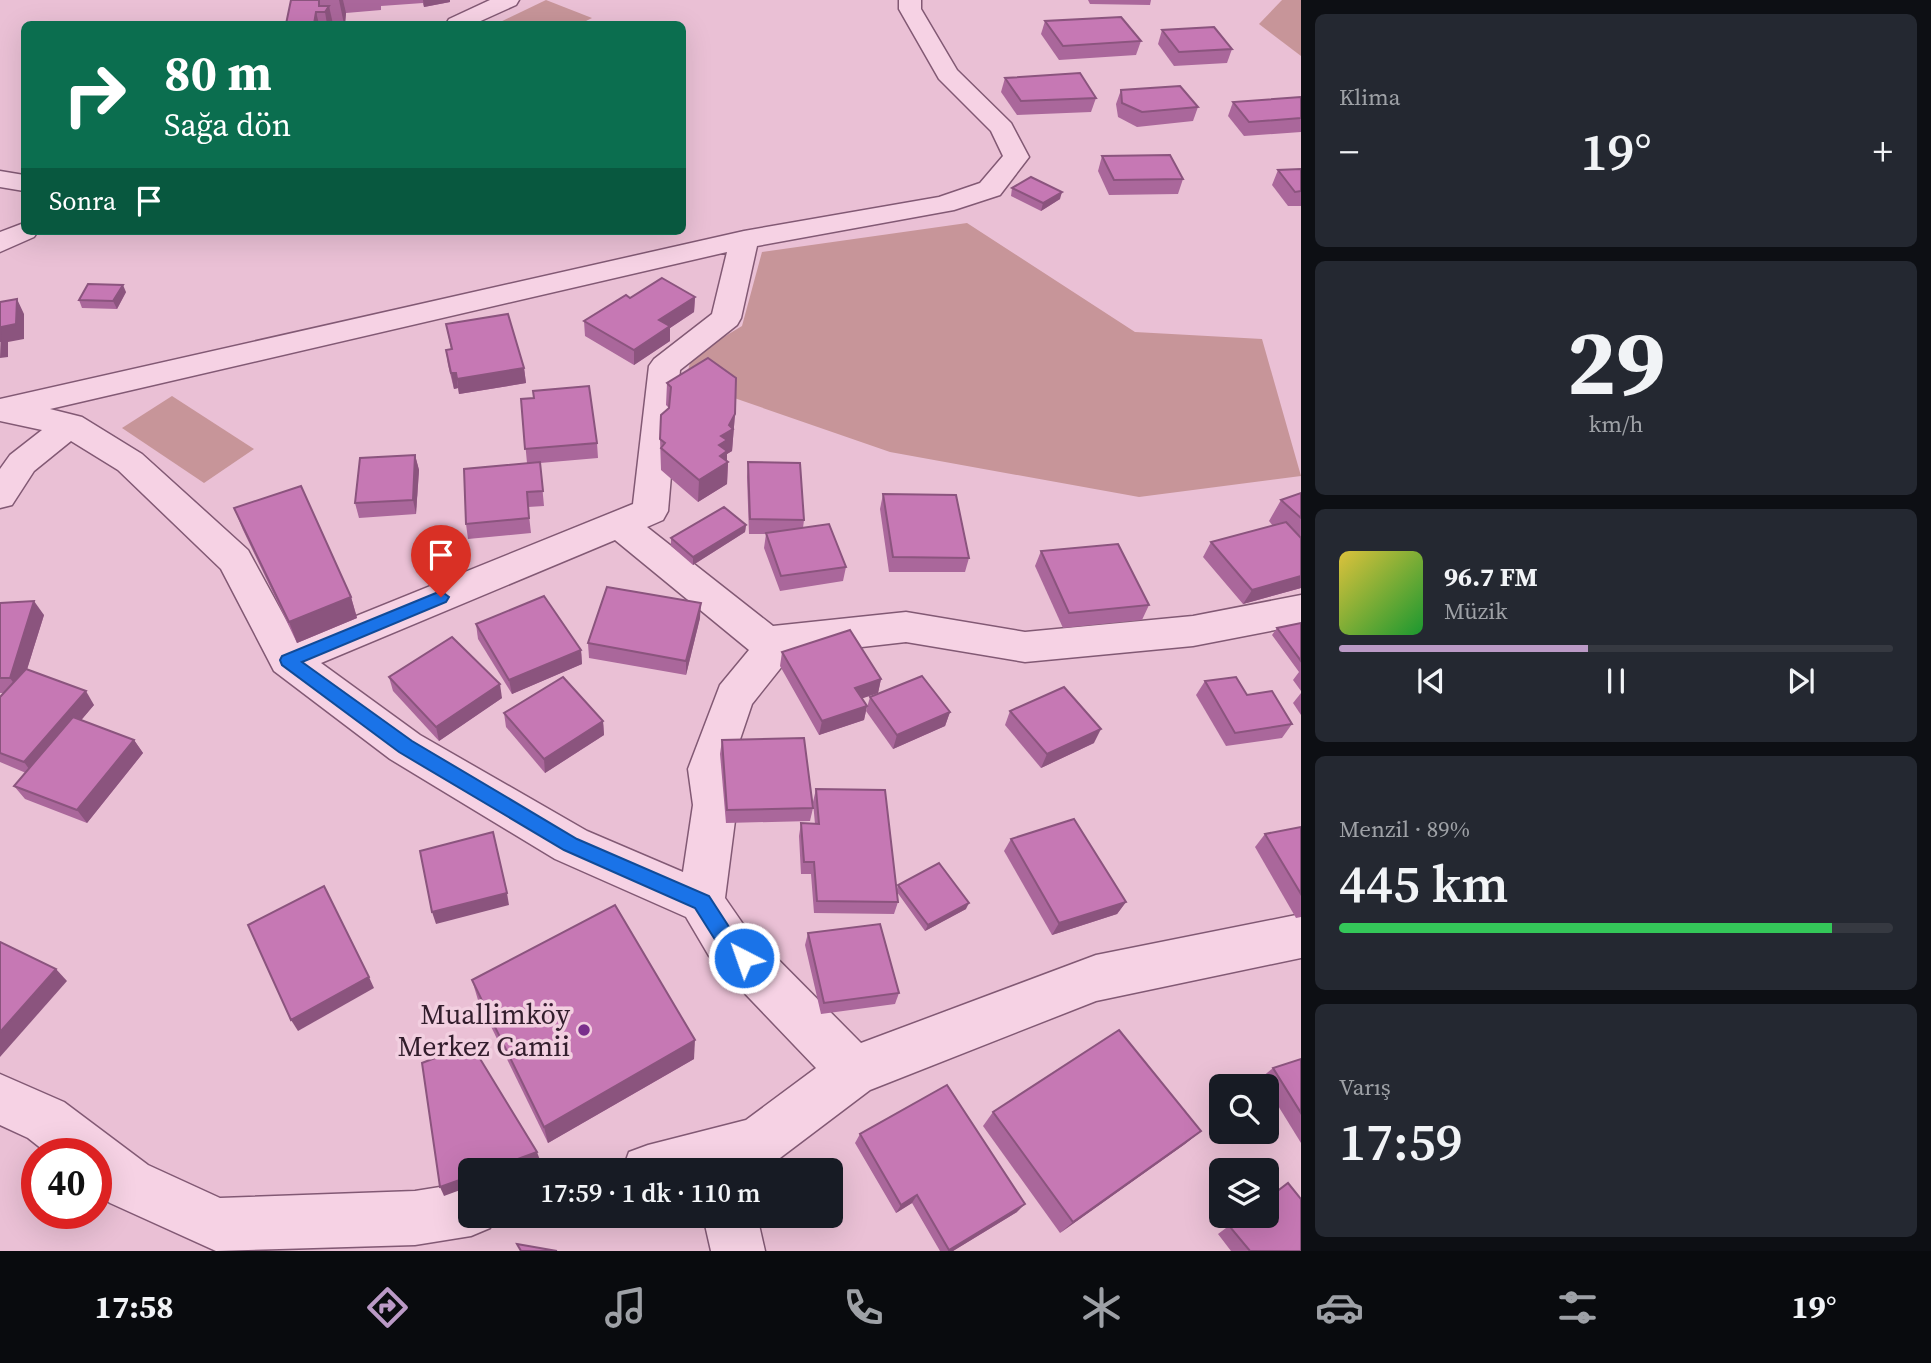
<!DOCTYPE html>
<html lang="tr">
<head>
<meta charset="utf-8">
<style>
	:root { --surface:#171b24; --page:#242831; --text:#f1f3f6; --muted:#9ea1a6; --line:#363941; --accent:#bb9ac6 }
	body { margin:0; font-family:"Source Serif 4",serif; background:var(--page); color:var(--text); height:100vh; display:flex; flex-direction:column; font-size:26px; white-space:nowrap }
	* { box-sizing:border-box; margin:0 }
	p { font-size:23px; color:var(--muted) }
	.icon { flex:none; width:38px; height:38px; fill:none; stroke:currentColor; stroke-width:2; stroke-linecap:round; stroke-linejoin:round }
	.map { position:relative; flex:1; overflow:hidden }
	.drawer { display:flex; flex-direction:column; gap:14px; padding:14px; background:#0d0f14; width:630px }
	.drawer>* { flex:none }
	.guide { position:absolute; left:21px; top:21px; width:665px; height:214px; border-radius:10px; box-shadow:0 7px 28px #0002; background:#0b6e4f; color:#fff; overflow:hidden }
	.fabs { position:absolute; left:1209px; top:1074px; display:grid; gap:14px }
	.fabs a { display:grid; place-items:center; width:70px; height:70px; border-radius:10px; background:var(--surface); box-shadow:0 7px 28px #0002; font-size:35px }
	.speed { position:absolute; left:21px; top:1138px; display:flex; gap:14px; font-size:35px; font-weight:700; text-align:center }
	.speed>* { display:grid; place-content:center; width:91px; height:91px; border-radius:50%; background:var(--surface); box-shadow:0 7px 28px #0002; line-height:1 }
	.speed .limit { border:10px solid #d22; background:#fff; color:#111 }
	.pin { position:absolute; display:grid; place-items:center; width:60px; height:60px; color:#fff; margin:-72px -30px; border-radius:50% 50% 50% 0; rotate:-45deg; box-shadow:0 0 7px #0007 }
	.pin .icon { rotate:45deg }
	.me { position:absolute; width:77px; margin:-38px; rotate:319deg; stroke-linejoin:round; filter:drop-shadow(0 0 5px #0008) }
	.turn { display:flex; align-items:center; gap:24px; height:147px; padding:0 28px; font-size:32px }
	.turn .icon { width:91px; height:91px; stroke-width:2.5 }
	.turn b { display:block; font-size:49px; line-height:60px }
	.then { display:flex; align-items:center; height:66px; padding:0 28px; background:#0003; gap:14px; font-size:26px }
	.big { font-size:52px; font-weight:600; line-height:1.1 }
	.drawer .widget { flex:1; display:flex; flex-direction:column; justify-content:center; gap:10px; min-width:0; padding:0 24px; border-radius:10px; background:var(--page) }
	.drawer .dial { align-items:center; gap:0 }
	.dial b { font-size:91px; line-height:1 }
	.song { display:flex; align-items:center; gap:21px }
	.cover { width:84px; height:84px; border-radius:10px; background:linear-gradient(135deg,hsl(50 70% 55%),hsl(130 70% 35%)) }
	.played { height:7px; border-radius:4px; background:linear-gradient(90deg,var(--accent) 45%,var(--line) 45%) }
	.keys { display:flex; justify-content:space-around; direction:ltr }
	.heat { display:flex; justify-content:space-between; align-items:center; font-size:38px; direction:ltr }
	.charge { height:10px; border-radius:5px; background:linear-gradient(90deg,#34c759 89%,var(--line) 0) }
	.trip { position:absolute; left:458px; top:1158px; width:385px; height:70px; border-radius:10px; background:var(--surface); box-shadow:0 7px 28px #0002; font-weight:600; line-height:70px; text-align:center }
	.dock { display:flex; height:112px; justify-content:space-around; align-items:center; background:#090b0e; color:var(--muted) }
	.dock .icon { width:49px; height:49px }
	.dock .selected { color:var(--accent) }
	.dock b { font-size:32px; color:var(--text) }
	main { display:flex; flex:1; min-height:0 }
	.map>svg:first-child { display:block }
	.green { fill:#c79599 }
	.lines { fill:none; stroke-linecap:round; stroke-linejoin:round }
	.minor-casing { stroke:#825974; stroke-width:3 }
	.minor { fill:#f6d2e4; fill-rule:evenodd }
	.wall { fill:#aa679b }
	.shaded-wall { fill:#8b547e }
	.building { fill:#c678b4; stroke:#8b547e; stroke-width:2 }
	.route { fill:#1a73e8; stroke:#114b97; stroke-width:2 }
	.poi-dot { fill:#7a2e8c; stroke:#f2cfe0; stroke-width:2.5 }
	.labels { text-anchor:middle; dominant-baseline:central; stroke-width:7; stroke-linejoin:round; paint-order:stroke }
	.near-poi-label { font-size:28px; fill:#321d2c; stroke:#f2cfe0; text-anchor:end }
</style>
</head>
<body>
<main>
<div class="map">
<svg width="1301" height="1251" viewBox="0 0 1301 1251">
	<rect width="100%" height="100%" fill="#eac0d5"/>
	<g class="green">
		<polygon points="546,0 592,18 580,24 496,24"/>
		<polygon points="1282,0 1301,0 1301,56 1259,24"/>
		<polygon points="967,223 1135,332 1262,339 1301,476 1139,497 890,452 685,381 692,356 742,326 762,252"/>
		<polygon points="172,396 254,449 204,483 122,428"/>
	</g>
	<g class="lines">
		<defs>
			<g id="minor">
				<polygon points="490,0 519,0 516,5 474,24 446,24 449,19"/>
				<path d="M899 0H921V9L957 70 1011 123 1029 157 1000 195 954 210 757 246 741 318 737 325 680 370 668 511 663 520 647 527 773 626 906 612 1025 632 1193 616 1301 595V625L1193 646 1025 662 906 642 791 655 752 704 730 769 737 805 725 898 743 924 861 1043 1096 955 1301 914V958L1096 1001 870 1090 776 1161 758 1169 622 1171 629 1152 648 1145 746 1120 816 1068 709 956 686 917 555 859 390 759 274 671 221 569 118 470 71 441 34 471 12 505 0 508V469L10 455 42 430 0 421V399L744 231 939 197 980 183 1003 156 991 131 939 79 899 9ZM727 252 712 314 654 359 649 366 633 504 297 640 248 550 142 454 82 417 50 409ZM615 540 749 650 720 685 688 769 693 805 683 872 587 831 420 735 321 663Z"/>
				<polygon points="0,171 24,175 24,191 0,187"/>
				<polygon points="24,223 24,231 38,231 34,237 0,252 0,232"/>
				<polygon points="0,1074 64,1102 148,1165 220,1198 415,1191 471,1182 471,1216 495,1216 490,1228 471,1236 415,1245 216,1251 110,1203 96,1192 96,1153 47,1153 28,1138 0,1125"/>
				<polygon points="703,1216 757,1216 765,1251 711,1251"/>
			</g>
		</defs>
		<use href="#minor" class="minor-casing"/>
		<use href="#minor" class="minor"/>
	</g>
	<g class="wall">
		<polygon points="291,0 450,0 450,2 424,7 423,3 381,6 381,10 346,13 345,24 286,24"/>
		<polygon points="1088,0 1151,0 1150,5 1090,4"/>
		<polygon points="1045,21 1141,41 1136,55 1059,60 1041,34"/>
		<polygon points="1162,30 1232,49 1227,63 1174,66 1158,44"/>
		<polygon points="1005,78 1096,98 1091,112 1017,115 1001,92"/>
		<polygon points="1121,90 1198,107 1193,121 1137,127 1118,117 1116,104"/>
		<polygon points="1301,97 1301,132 1244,136 1228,116 1233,102"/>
		<polygon points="1102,156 1183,179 1178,194 1109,195 1098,171"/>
		<polygon points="1301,169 1301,206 1288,206 1272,185 1278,170"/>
		<polygon points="1012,188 1060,199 1041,211 1011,196"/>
		<polygon points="126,292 117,309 82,308 79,300"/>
		<polygon points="695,297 694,312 670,328 670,341 634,365 585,336 584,321 630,298"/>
		<polygon points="446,324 524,368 526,383 459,394 458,388 454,389 448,365 446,350 451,349"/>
		<polygon points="667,383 735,414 732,451 727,454 727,461 728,462 727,484 698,502 661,470 660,439 669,408 666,405"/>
		<polygon points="521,399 597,443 598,458 540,463 544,506 528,507 531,533 468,539 466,524 527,463"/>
		<polygon points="415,455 419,470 416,514 359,518 355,503"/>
		<polygon points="748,462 804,520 803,528 846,567 843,581 780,591 764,548 766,534 749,534 747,477"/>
		<polygon points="1301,493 1301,588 1243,604 1203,557 1211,542 1273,526 1269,521 1281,500"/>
		<polygon points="883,494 969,558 965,572 889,572 880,509"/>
		<polygon points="234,508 351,597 357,618 297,643 243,530"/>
		<polygon points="746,525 745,532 693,565 671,546 671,538"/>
		<polygon points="1041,551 1149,605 1142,620 1063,628 1035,566"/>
		<polygon points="0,603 44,615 27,669 94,705 81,720 134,740 143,753 87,823 25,799 14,786 26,773 0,762 0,697 4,693 0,693"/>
		<polygon points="700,618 686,675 589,658 588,643"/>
		<polygon points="1301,623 1301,691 1293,680 1299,672 1272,635 1277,628"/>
		<polygon points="476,624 581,650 582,664 512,694 478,639"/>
		<polygon points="782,652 881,679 878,693 862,698 867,706 864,720 819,735 780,666"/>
		<polygon points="389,677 502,698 439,741 393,691"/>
		<polygon points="1205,681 1247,695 1292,724 1282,738 1226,746 1196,695"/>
		<polygon points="1301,693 1301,715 1293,703"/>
		<polygon points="870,697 950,712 945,726 893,749 866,711"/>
		<polygon points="1010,711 1094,743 1041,768 1005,725"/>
		<polygon points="504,713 603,721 604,735 545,773 506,727"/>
		<polygon points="722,740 813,808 810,821 726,823 720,754"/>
		<polygon points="816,789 897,889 898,885 966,909 925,931 897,892 898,902 894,914 814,913 811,874 801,874 799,836 801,823 815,824 813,802"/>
		<polygon points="1301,827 1301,917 1296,918 1255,847 1265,834"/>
		<polygon points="1011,839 1126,902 1117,914 1052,935 1004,851"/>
		<polygon points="808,933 899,993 895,1004 821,1014 805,945"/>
		<polygon points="472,980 694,1059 548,1143 478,1000"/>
		<polygon points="1301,1059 1301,1143 1261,1078 1273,1068"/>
		<polygon points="993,1112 1201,1131 1185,1144 1060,1233 983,1126"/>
		<polygon points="860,1134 1017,1212 953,1251 940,1251 912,1203 896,1213 855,1143"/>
		<polygon points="1288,1183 1301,1251 1231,1251 1218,1234 1242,1216 1267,1216 1267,1197"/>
	</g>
	<g class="shaded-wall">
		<polygon points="339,0 343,0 346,13 345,24 344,24"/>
		<polygon points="423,0 450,0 450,2 424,7"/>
		<polygon points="329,6 333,24 327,24 325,12"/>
		<polygon points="316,12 319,24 314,24"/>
		<polygon points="1062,192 1060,199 1041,211 1043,203"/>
		<polygon points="123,285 126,292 117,309 113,301"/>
		<polygon points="695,297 694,312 670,328 670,341 634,365 634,350 659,320"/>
		<polygon points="17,299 24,314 24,339 8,342 8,357 0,358 1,327"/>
		<polygon points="524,368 526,383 459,394 457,379"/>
		<polygon points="451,373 456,373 458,388 454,389"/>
		<polygon points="735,414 732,451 727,454 727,464 728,462 727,484 698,502 699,480 719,445 721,436 729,425"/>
		<polygon points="415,455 419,470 416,514 413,500"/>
		<polygon points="746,525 745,532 693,565 693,557"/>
		<polygon points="1301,576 1301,588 1243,604 1252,590"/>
		<polygon points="351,597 357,618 297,643 289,622"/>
		<polygon points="34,601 44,615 20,692 10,678"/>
		<polygon points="701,603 700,618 686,675 686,661"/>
		<polygon points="581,650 582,664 512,694 509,680"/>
		<polygon points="881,679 878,693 852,702 855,688"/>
		<polygon points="500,684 502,698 439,741 436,727"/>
		<polygon points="86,691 94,705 34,776 24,762"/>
		<polygon points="867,706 864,720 819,735 822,721"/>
		<polygon points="950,712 945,726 893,749 897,735"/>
		<polygon points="603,721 604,735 545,773 544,759"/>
		<polygon points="1101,729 1094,743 1041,768 1047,754"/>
		<polygon points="134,740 143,753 87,823 77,810"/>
		<polygon points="507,893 509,905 436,924 432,912"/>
		<polygon points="1126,902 1117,914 1052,935 1059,923"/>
		<polygon points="969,903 966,909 925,931 928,925"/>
		<polygon points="56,969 67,981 0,1057 0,1032"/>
		<polygon points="369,977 374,988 298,1031 291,1020"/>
		<polygon points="695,1040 694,1059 548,1143 544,1127"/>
		<polygon points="1201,1131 1185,1144 1060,1233 1073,1222"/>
		<polygon points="537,1152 540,1160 512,1171 485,1171"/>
		<polygon points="471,1176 471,1186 444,1196 440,1187"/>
		<polygon points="917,1195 912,1203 896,1213 901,1205"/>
		<polygon points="1025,1204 1017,1212 953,1251 948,1251"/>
	</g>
	<g class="building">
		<polygon points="291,0 319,0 319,6 329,6 325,12 316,12 314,24 286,24"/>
		<polygon points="1121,17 1141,41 1063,46 1045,21"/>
		<polygon points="1214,27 1232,49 1179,52 1162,30"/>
		<polygon points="1080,73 1096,98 1021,101 1005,78"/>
		<polygon points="1180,86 1198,107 1142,112 1122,103 1121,90"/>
		<polygon points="1301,97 1301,118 1249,122 1233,102"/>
		<polygon points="1170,155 1183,179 1114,180 1102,156"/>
		<polygon points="1301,169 1301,191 1295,192 1278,170"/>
		<polygon points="1031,177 1062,192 1043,203 1012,188"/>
		<polygon points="662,278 695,297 659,320 670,326 634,350 584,321 626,295 630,298"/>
		<polygon points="88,284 123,285 113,301 79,300"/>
		<polygon points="17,299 16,324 1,327 0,342 0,302"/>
		<polygon points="508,314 524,368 457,379 456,373 451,373 446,350 452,349 446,324"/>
		<polygon points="708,358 736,378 735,414 729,425 733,429 721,436 727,440 719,445 727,451 720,456 728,462 699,480 661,448 665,443 660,439 661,415 669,408 671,387 667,383"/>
		<polygon points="589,386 597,443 525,449 521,399 534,398 533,391"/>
		<polygon points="415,455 413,500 355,503 360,458"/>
		<polygon points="540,462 543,491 527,492 529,518 466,524 464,469"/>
		<polygon points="748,462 800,463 804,520 750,519"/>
		<polygon points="301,486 351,597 289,622 234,508"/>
		<polygon points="1301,493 1301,518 1281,500"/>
		<polygon points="883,494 956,495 969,558 893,557"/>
		<polygon points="724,507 746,525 693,557 671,538"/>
		<polygon points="1286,522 1301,538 1301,576 1252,590 1211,542"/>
		<polygon points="829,524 846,567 781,576 766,533"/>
		<polygon points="1118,544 1149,605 1069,613 1041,551"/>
		<polygon points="607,587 701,603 686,661 588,643"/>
		<polygon points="544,596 581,650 509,680 476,624"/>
		<polygon points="34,601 10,678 0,678 0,603"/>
		<polygon points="1301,623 1301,661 1277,628"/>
		<polygon points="850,630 881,679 855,688 867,706 822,721 782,652"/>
		<polygon points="452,637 500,684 436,727 389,677"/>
		<polygon points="26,669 86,691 24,762 0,753 0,697"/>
		<polygon points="922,676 950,712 897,735 870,697"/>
		<polygon points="563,677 603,721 544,759 504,713"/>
		<polygon points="1236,677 1247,695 1272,691 1292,724 1235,733 1205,681"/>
		<polygon points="1064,687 1101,729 1047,754 1010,711"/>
		<polygon points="73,717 134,740 77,810 14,786"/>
		<polygon points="804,738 813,808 727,810 722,740"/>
		<polygon points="816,789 885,790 898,902 817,901 814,862 804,862 801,823 819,824"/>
		<polygon points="1074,819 1126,902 1059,923 1011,839"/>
		<polygon points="1301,827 1301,894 1265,834"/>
		<polygon points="493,832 507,893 432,912 420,851"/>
		<polygon points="939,863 969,903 928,925 898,885"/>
		<polygon points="324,886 369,977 291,1020 248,925"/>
		<polygon points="615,905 695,1040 544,1127 472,980"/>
		<polygon points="880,924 899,993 824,1003 808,933"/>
		<polygon points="0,942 56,969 0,1032"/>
		<polygon points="1119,1030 1201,1131 1073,1222 993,1112"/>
		<polygon points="471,1044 537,1152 485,1171 471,1171 471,1176 440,1187 422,1063"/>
		<polygon points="1301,1059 1301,1113 1273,1068"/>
		<polygon points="947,1085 1025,1204 949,1250 917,1195 901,1205 860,1134"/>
		<polygon points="1288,1183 1301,1199 1301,1251 1250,1251 1230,1227 1244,1216 1267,1216 1267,1199"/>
		<polygon points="517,1244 557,1251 521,1251"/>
	</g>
	<polygon class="route" points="441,591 449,597 446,602 302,662 412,741 577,839 709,896 733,933 754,958 751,965 744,968 737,965 719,946 695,908 564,850 399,752 282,665 280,660 282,656"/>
	<circle class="poi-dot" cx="584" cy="1030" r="7"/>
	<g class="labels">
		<g class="near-poi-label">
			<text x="570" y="1014">Muallimköy<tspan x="570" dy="32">Merkez Camii</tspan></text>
		</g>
	</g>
</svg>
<div class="fabs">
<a><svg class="icon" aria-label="search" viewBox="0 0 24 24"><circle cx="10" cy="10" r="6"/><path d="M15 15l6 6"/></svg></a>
<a><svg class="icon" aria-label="layers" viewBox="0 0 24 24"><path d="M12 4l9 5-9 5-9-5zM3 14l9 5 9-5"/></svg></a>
</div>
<div class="speed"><div class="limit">40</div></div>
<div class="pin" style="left:441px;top:597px;background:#d93025"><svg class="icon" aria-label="arrive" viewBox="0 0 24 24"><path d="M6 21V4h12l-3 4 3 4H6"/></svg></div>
<svg class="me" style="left:744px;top:958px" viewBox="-20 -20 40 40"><circle r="17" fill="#1a73e8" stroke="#fff" stroke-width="3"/><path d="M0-11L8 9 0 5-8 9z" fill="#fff"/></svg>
<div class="trip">17:59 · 1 dk · 110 m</div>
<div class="guide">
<div class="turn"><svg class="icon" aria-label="right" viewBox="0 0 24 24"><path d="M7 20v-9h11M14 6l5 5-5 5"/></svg><div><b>80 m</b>Sağa dön</div></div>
<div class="then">Sonra<svg class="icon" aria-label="arrive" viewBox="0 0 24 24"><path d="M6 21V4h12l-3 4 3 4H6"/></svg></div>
</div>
</div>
<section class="drawer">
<div class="widget"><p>Klima</p>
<div class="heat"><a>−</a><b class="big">19°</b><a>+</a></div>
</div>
<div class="widget dial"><b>29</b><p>km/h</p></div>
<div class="widget">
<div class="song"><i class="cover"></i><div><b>96.7 FM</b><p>Müzik</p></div></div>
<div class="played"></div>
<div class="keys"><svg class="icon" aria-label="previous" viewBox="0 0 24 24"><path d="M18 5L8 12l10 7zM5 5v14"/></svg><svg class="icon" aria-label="pause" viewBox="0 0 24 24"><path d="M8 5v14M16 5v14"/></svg><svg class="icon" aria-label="next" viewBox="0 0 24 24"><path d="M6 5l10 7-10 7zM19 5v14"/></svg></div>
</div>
<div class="widget"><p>Menzil · 89%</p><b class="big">445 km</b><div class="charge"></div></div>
<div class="widget"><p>Varış</p><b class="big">17:59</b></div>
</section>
</main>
<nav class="dock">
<b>17:58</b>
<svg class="icon selected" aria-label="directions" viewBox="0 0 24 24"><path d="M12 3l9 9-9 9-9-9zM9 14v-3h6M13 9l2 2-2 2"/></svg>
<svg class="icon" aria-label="music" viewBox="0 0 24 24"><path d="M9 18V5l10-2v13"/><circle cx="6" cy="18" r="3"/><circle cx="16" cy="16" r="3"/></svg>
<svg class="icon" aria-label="phone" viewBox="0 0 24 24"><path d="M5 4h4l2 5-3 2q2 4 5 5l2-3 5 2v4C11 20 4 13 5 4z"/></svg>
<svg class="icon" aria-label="climate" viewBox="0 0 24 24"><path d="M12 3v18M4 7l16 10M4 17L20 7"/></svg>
<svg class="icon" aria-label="car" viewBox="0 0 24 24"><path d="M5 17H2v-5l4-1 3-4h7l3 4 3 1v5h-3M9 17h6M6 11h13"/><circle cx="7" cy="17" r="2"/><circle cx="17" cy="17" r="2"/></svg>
<svg class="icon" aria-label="filters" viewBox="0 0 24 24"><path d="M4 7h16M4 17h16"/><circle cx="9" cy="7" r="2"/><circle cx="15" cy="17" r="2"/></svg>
<b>19°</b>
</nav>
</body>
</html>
